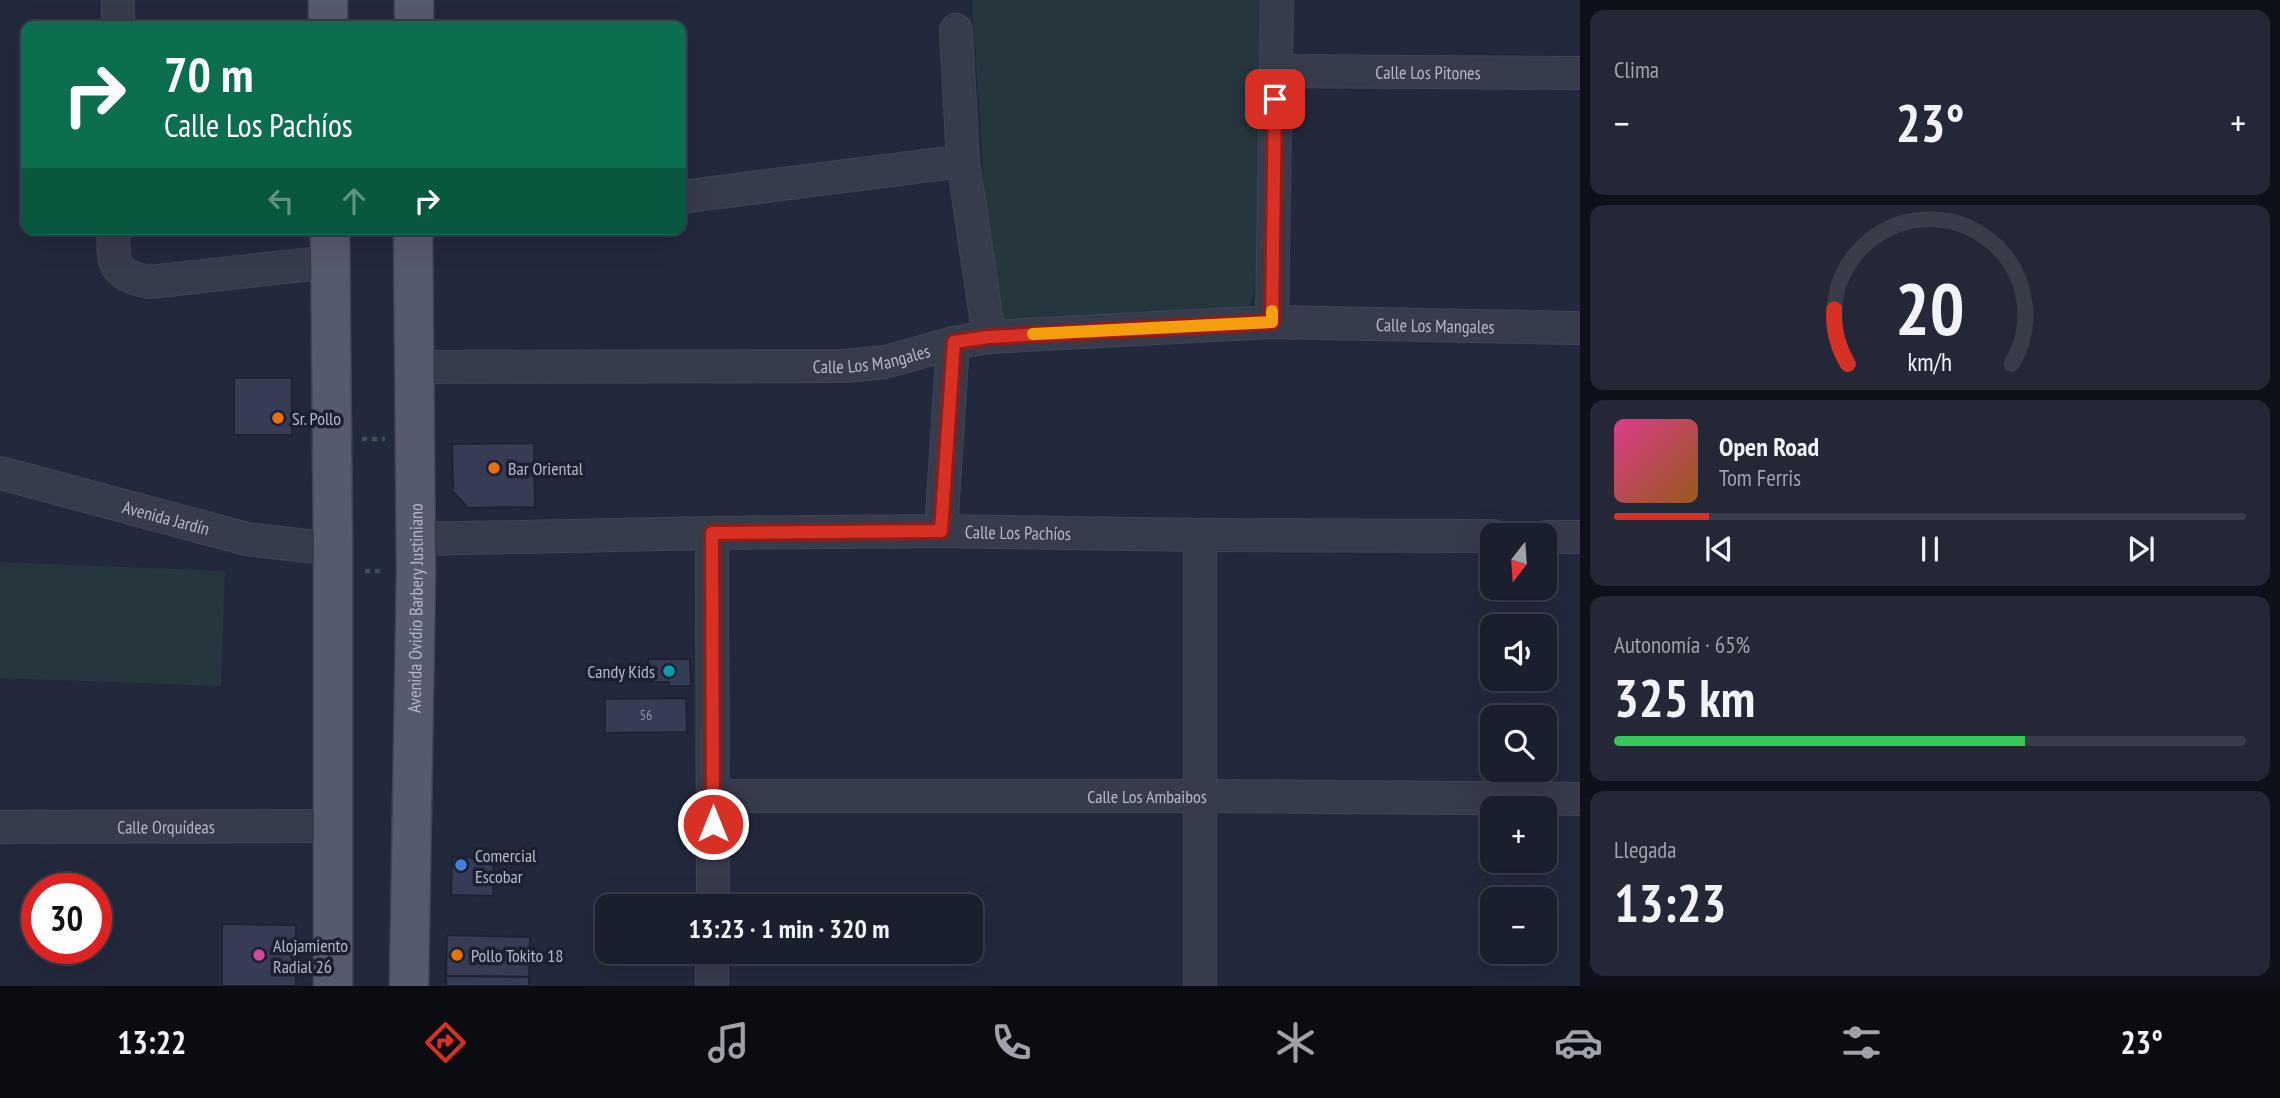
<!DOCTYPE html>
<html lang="es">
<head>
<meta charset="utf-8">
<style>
	:root { --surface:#1a1f2e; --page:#232736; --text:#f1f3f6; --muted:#9fa2aa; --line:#383d4a; --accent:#d93025 }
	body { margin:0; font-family:"PT Sans Narrow",sans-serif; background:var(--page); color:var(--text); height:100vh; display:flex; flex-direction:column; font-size:26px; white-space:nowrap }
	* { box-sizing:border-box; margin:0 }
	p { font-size:23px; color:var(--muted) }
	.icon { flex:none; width:38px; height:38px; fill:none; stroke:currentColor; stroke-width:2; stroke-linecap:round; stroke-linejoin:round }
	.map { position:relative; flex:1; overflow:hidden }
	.drawer { display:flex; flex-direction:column; gap:10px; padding:10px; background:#0e1119; width:700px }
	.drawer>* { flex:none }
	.banner { position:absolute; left:21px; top:21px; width:665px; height:214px; border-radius:14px; box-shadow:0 7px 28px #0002,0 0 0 2px var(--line); background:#0b6e4f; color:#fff; overflow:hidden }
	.needle { width:46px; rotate:197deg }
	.buttons { position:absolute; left:1480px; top:523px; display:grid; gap:14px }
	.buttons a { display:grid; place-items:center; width:77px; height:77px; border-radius:14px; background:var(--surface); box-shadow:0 7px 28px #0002,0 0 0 2px var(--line); font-size:35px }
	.speed { position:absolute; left:21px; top:873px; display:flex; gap:14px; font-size:35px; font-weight:700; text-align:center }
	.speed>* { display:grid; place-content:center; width:91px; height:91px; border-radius:50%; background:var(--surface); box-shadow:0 7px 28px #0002,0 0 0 2px var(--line); line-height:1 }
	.speed .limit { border:10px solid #d22; background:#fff; color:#111 }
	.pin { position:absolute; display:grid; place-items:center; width:60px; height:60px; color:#fff; margin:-30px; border-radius:14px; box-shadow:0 4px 10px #0006 }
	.me { position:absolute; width:77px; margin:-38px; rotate:0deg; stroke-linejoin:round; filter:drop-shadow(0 0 5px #0008) }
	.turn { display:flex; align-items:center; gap:24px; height:147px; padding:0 28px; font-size:32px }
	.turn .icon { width:91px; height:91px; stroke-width:2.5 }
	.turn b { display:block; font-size:49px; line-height:60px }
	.lanes { display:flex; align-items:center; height:66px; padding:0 28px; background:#0003; justify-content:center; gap:35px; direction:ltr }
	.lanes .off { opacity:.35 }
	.big { font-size:52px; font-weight:600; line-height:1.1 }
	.drawer .card { flex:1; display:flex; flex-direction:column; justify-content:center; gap:10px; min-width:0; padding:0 24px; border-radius:14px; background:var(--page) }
	.drawer .dial { align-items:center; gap:0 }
	.dial svg { height:182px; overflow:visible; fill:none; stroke:var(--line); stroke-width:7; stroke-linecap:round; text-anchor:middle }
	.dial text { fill:var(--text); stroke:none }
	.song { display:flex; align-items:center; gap:21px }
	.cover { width:84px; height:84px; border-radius:10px; background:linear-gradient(135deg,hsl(330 70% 55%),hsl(30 70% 35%)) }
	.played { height:7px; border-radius:4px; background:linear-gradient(90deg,var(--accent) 15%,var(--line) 15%) }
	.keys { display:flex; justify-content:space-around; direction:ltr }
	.heat { display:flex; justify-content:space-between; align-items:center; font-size:38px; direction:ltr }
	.charge { height:10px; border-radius:5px; background:linear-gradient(90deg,#34c759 65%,var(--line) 0) }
	.trip { position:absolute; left:595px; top:894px; width:388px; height:70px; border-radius:14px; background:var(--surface); box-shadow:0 7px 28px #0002,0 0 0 2px var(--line); font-weight:600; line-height:70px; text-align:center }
	.dock { display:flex; height:112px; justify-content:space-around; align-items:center; background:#0a0c12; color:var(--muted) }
	.dock .icon { width:49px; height:49px }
	.dock .current { color:var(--accent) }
	.dock b { font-size:32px; color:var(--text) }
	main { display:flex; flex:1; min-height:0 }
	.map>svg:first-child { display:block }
	.green { fill:#25363e }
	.building { fill:#353c54; stroke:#1e2334; stroke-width:2 }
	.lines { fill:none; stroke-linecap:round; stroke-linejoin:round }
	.minor-casing { stroke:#404556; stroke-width:34 }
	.major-casing { stroke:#404556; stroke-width:41 }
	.path { stroke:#3e5056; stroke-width:4.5; stroke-dasharray:5 5; stroke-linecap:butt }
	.minor { stroke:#373c4d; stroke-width:32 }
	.major { stroke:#555a6d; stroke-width:38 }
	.route-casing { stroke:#8d1f18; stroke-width:18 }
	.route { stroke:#d93025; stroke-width:12 }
	.slow { stroke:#f59e0b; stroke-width:12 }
	.food-dot { fill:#e8710a; stroke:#1c2132; stroke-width:2.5 }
	.culture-dot { fill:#0f9aa8; stroke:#1c2132; stroke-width:2.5 }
	.shop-dot { fill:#3f7fe0; stroke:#1c2132; stroke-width:2.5 }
	.hotel-dot { fill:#d1479c; stroke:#1c2132; stroke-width:2.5 }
	.labels { text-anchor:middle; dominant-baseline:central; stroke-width:7; stroke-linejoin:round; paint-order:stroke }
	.number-label { font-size:14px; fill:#9296aa }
	.street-label { font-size:18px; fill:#b3b7c9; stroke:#1c2132 }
	.poi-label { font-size:18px; fill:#b3b7c9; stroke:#1c2132; text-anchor:start }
</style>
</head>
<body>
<main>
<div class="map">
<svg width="1580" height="986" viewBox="0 0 1580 986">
	<rect width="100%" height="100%" fill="#23293d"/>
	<g class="green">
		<polygon points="972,0 1260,0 1256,285 1250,303 1236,315 1008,321 999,316 992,308"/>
		<polygon points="0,562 225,571 221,686 0,678"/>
	</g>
	<g class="building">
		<rect x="234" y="378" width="58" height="57"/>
		<polygon points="534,443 535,507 468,508 453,492 452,444"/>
		<polygon points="648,659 690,659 691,686 669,686 669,682 648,682"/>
		<polygon points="686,698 687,732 605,733 605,699"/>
		<polygon points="452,857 494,858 493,896 451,895"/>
		<polygon points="222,924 296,925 296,986 222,986"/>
		<polygon points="447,935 530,937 529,977 446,976"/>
		<polygon points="446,976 529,977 529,986 446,986"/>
	</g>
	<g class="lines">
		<defs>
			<g id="minor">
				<polyline points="118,26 118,0"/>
				<polyline points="956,30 963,161 989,337"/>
				<path id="s1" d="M1276 71 1580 73"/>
				<polyline points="681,197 963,161"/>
				<path d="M114 229C112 264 113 275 150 282L330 262"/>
				<polyline points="1272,322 1277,0"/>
				<path id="s2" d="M412 367 845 366 885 362 953 343 989 337 1272 322 1580 328"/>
				<path id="s3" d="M0 473 247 539 333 549"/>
				<polyline points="941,531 953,343"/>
				<polyline points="712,533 713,906"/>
				<polyline points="1545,537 1580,537"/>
				<path id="s4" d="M416 539 712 533 941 531 1200 535 1493 536"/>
				<path id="s5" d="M713 796H1201L1580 799"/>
				<path id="s6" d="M0 827 332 826"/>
				<polyline points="712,986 712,952"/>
				<polyline points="1200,986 1200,535"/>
			</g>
			<g id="major">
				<polyline points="328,0 328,26"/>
				<polyline points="414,26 414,0"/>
				<polyline points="330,229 333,549 333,986"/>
				<path id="s7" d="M409 986 416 571 413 229"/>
			</g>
		</defs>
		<use href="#minor" class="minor-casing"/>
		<use href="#major" class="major-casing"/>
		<g class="path">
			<polyline points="362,439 385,439"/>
			<polyline points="365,571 384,571"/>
		</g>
		<use href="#minor" class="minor"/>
		<use href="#major" class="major"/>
	</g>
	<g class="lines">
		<defs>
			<polyline id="route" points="713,824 712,533 941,531 954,342 989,337 1272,322 1275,99"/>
		</defs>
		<use href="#route" class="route-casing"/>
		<use href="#route" class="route"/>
		<polyline class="slow" points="1033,334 1272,322 1272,311"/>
	</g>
	<g class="food-dot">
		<circle cx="278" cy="418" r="7"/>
		<circle cx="494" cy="468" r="7"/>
		<circle cx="457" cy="955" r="7"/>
	</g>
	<circle class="culture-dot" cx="669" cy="671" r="7"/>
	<circle class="shop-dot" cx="461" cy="865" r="7"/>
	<circle class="hotel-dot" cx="259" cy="955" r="7"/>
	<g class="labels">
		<g class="number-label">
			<text x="646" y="715">56</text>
		</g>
		<g class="street-label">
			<text stroke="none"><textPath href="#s1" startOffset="152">Calle Los Pitones</textPath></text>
			<text stroke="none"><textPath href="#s2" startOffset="1027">Calle Los Mangales</textPath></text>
			<text stroke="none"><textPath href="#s2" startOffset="460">Calle Los Mangales</textPath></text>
			<text stroke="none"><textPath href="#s3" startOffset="172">Avenida Jardín</textPath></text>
			<text stroke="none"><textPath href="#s4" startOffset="602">Calle Los Pachíos</textPath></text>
			<text stroke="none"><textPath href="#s7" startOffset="378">Avenida Ovidio Barbery Justiniano</textPath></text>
			<text stroke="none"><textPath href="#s5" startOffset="434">Calle Los Ambaibos</textPath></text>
			<text stroke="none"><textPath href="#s6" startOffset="166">Calle Orquídeas</textPath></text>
		</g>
		<g class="poi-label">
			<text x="292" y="418">Sr. Pollo</text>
			<text x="508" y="468">Bar Oriental</text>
			<text x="655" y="671" text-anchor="end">Candy Kids</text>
			<text x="475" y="855">Comercial<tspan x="475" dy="21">Escobar</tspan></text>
			<text x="273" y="945">Alojamiento<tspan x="273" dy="21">Radial 26</tspan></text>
			<text x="471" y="955">Pollo Tokito 18</text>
		</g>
	</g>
</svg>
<div class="buttons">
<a><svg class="needle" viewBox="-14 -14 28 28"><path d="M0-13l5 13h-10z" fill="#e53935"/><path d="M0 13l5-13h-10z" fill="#9fa2aa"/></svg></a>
<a><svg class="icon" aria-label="sound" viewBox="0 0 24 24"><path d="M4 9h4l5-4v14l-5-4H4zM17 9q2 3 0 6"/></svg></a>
<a><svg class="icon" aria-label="search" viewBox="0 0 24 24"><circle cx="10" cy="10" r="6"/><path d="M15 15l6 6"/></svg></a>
<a>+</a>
<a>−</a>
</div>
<div class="speed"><div class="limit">30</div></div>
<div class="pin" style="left:1275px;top:99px;background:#d93025"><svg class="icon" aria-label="arrive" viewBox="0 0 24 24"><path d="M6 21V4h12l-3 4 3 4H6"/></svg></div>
<svg class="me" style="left:713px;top:824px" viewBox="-20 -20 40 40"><circle r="17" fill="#d93025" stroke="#fff" stroke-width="3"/><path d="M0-11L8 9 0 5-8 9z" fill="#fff"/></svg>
<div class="trip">13:23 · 1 min · 320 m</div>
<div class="banner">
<div class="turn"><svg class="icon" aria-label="right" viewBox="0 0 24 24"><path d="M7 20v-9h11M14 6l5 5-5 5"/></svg><div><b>70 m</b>Calle Los Pachíos</div></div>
<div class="lanes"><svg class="icon off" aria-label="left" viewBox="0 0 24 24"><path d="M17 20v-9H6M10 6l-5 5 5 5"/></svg><svg class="icon off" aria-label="ahead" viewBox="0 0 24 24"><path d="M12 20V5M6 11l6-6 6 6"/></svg><svg class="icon" aria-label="right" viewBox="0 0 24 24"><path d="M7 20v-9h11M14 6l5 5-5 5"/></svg></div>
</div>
</div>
<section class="drawer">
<div class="card"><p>Clima</p>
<div class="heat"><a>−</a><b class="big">23°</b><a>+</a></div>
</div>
<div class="card dial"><svg viewBox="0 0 100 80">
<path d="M14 69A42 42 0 1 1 86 69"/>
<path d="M14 69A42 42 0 0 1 8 45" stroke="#d93025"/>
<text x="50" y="56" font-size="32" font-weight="700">20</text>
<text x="50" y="72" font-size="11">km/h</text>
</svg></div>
<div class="card">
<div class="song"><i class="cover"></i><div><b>Open Road</b><p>Tom Ferris</p></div></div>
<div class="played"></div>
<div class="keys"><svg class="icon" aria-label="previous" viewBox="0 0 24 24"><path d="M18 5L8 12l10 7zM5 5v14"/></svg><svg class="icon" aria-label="pause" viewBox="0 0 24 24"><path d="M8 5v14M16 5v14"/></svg><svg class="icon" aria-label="next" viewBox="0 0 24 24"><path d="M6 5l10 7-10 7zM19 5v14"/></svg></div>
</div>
<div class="card"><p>Autonomía · 65%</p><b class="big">325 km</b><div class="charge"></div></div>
<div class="card"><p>Llegada</p><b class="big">13:23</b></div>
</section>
</main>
<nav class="dock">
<b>13:22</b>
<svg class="icon current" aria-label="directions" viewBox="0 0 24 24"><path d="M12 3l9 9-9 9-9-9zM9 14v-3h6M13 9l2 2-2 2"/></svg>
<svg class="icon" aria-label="music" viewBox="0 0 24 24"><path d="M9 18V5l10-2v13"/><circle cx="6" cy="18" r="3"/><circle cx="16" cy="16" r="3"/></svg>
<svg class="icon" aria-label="phone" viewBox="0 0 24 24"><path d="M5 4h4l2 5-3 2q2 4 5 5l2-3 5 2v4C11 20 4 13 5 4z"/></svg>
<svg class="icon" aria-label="climate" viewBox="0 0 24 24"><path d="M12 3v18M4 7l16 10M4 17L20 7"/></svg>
<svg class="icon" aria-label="car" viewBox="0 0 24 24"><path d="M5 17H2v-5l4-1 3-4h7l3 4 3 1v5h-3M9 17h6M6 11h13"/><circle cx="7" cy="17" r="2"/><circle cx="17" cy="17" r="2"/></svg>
<svg class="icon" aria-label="filters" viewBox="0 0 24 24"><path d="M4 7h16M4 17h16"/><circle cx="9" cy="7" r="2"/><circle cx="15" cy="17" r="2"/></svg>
<b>23°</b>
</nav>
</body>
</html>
